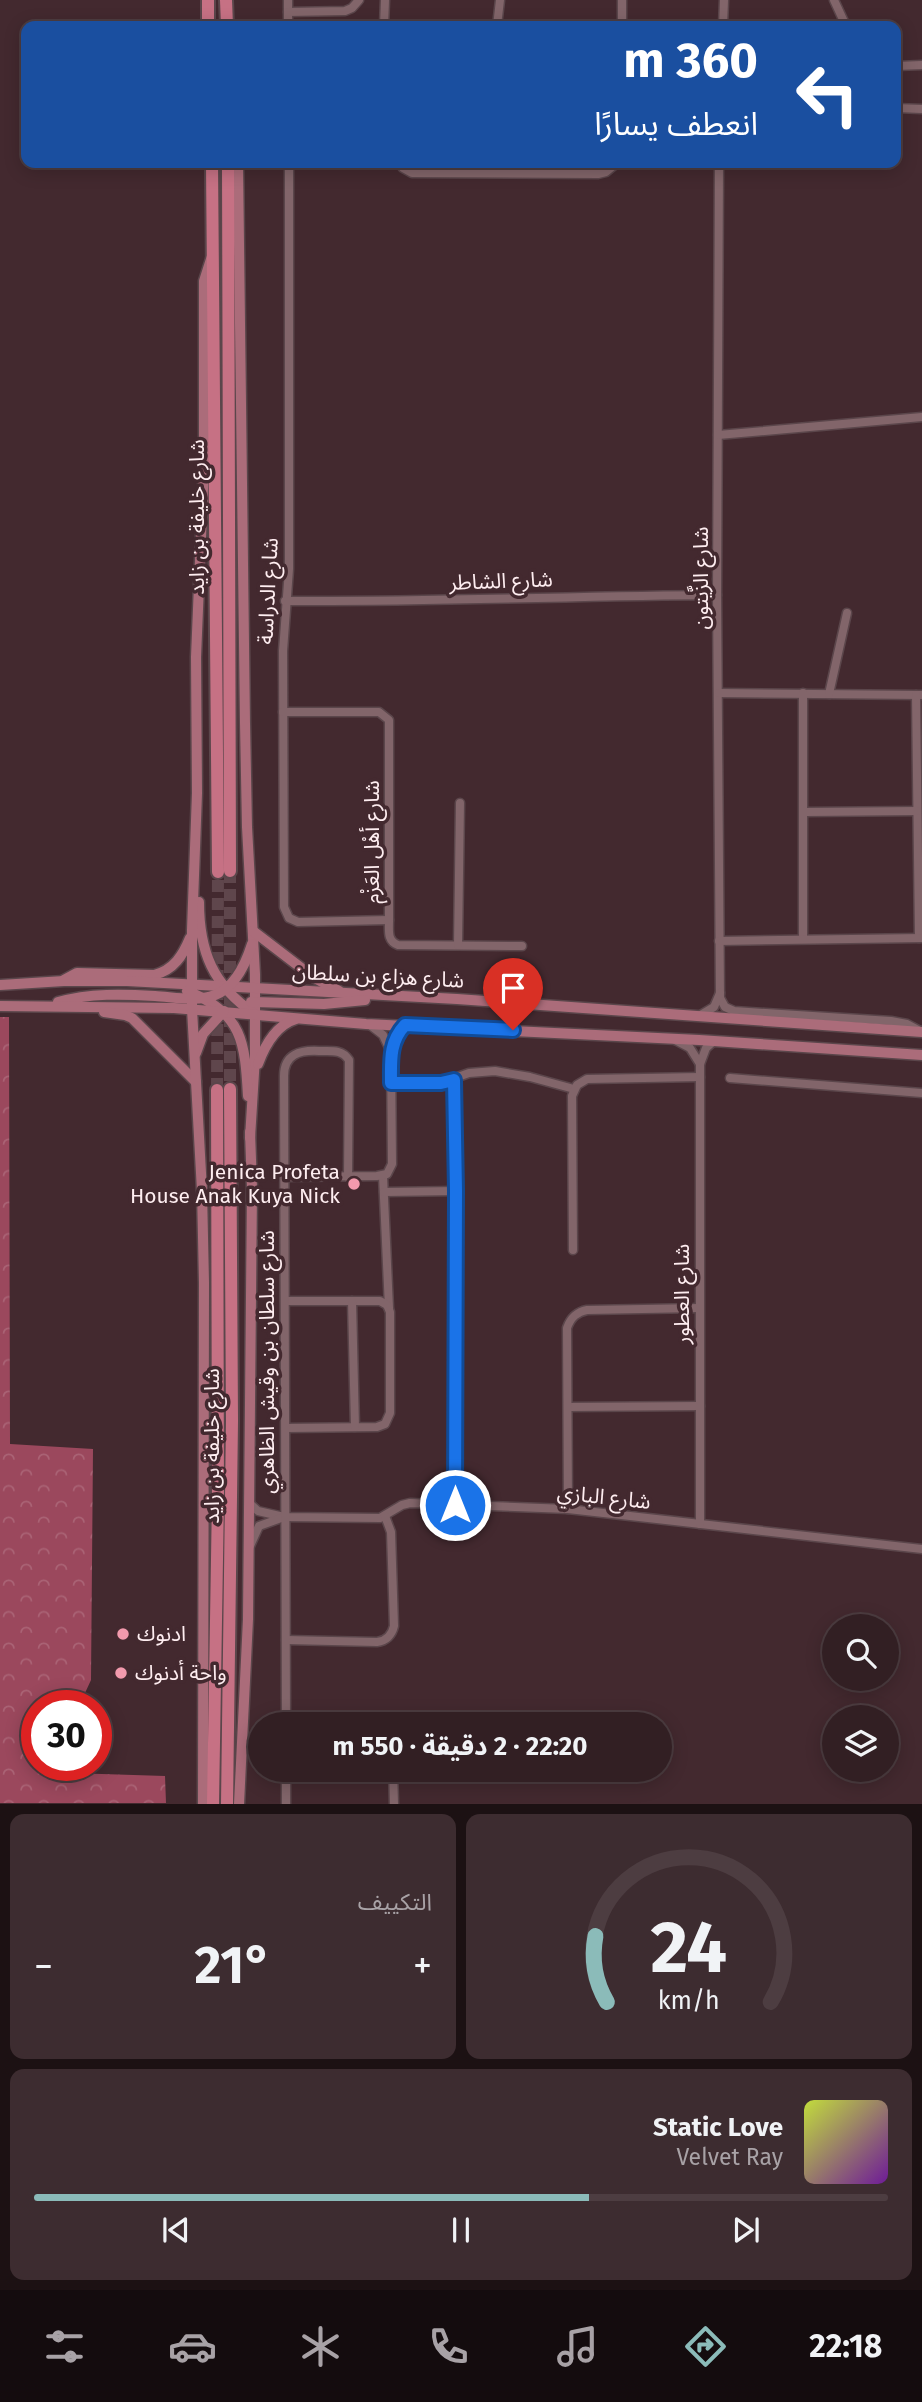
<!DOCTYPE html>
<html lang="ar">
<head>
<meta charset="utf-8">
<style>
	:root { --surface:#321f23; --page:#3d2c30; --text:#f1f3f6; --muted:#a8a2a6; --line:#4d3d41; --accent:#8bbbb9 }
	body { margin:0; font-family:"Fira Sans","Noto Sans Arabic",sans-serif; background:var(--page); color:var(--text); direction:rtl; height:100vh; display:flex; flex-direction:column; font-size:26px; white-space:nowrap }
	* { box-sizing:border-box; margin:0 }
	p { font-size:23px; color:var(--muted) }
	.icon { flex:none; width:38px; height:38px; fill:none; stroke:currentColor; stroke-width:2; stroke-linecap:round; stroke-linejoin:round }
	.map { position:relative; height:1804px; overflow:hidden; direction:ltr }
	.sheet { display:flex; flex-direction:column; gap:10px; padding:10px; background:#1c1113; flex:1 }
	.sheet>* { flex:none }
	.hud { position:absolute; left:21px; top:21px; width:880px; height:147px; border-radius:14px; box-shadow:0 4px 18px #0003,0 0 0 2px var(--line); direction:rtl; background:#1a4fa0; color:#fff; overflow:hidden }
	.buttons { position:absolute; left:822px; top:1614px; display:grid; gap:14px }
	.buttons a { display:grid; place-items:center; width:77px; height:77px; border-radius:50%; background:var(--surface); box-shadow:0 4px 18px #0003,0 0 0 2px var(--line); font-size:35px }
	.speed { position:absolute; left:21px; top:1690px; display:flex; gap:14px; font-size:35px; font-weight:700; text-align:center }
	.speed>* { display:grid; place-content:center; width:91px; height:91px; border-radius:50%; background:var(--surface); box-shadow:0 4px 18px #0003,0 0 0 2px var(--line); line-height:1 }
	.speed .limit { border:10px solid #d22; background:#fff; color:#111 }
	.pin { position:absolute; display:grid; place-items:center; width:60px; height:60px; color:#fff; margin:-72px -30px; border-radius:50% 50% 50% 0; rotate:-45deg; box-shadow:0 0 7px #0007 }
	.pin .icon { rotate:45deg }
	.me { position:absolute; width:77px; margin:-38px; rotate:0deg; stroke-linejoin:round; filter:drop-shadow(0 0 5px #0008) }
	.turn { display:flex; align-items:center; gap:24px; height:147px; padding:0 28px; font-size:32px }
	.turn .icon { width:91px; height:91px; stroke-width:2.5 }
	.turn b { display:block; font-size:49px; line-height:60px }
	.big { font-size:52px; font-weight:700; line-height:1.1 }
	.sheet .widget { flex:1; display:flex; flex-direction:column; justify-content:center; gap:10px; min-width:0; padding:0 24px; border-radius:14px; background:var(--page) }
	.sheet .dial { align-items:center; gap:0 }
	.dial svg { height:182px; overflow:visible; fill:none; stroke:var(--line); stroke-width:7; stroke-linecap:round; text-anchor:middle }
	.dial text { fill:var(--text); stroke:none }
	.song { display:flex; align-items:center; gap:21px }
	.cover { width:84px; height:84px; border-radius:10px; background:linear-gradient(135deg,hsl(70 70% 55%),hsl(280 70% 35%)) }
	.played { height:7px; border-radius:4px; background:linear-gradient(90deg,var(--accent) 65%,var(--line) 65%) }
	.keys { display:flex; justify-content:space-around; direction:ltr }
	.heat { display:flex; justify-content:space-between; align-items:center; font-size:38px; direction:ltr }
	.sheet .tiles { flex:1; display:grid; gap:10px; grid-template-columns:1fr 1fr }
	.widget:last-child { grid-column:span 2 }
	.trip { position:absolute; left:248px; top:1712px; width:424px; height:70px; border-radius:35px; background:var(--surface); box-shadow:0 4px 18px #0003,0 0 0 2px var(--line); font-weight:700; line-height:70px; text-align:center; direction:rtl }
	.tab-bar { display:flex; height:112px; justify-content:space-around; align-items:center; background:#140c0e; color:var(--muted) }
	.tab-bar .icon { width:49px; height:49px }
	.tab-bar .current { color:var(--accent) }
	.tab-bar b { font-size:32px; color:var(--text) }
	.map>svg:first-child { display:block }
	.forest { fill:url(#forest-crowns) }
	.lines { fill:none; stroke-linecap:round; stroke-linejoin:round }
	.highway-tunnel { stroke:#5f464c; stroke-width:12; stroke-dasharray:12 6; stroke-linecap:butt }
	.minor-casing { stroke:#5b464b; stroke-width:11 }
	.major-casing { stroke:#5b464b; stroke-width:13 }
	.highway-casing { stroke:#5b464b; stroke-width:16 }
	.minor { stroke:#82656a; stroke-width:8 }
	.major { stroke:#ab6c7a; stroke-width:10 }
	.highway { stroke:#c67184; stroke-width:12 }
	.route-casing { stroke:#114b97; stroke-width:18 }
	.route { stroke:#1a73e8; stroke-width:12 }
	.poi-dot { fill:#f29aad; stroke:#43292f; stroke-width:2.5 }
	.labels { text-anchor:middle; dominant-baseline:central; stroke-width:7; stroke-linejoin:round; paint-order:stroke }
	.street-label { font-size:21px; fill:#feedf0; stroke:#43292f }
	.poi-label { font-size:21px; fill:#feedf0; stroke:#43292f; text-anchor:start }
</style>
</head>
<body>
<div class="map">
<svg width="922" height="1804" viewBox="0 0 922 1804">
	<defs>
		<pattern id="forest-crowns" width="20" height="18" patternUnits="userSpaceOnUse" patternTransform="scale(1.75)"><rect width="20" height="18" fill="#9b485d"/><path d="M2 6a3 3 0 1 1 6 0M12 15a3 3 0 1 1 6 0" fill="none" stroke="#aa6375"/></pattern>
	</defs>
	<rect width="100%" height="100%" fill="#43292f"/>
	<polygon class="forest" points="0,1017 9,1017 10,1444 93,1449 91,1680 79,1706 37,1706 37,1766 70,1766 70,1773 165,1776 166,1803 0,1803"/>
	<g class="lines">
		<g class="highway-tunnel">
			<polyline points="230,871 230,1089"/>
			<polyline points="217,1090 218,872"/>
		</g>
		<defs>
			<g id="minor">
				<polyline points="288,0 288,26"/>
				<polyline points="622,0 622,26"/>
				<polyline points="834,0 846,26"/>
				<polyline points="288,12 345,11 352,8 359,0"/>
				<polyline points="384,26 385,0"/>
				<polyline points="497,26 500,0"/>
				<polyline points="723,26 724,0"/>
				<polyline points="896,66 922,65"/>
				<polyline points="896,108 922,109"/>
				<polyline points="289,163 289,569 283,651 284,907 289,918 298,922 389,920"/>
				<polyline points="399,163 403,168 412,173 598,174 606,172 617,163"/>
				<polyline points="719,163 717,595 720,998 725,1007 734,1011 891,1021 907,1024 920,1031"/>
				<polyline points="718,435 922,417"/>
				<path d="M285 601C429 602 573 596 717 595"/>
				<polyline points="719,693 922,695"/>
				<polyline points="829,694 847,613"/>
				<polyline points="916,695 919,938"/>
				<path d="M283 712H379L389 720V920C389 931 387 941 398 945L522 946"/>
				<polyline points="805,812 917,811"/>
				<polyline points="803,939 803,693"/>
				<polyline points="719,941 922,938"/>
				<polyline points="458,945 460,803"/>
				<polyline points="699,1016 714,1007 720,993"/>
				<polyline points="370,1025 383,1035 390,1050"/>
				<polyline points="675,1040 690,1048 700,1064"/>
				<polyline points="730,1078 922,1093"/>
				<polyline points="454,1080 456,1191 455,1505"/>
				<polyline points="391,1083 441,1083 469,1073 495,1071 530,1077 574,1089"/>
				<polyline points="383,1176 389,1308"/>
				<polyline points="285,1177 377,1176 387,1174 392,1164 391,1052 394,1040 405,1025"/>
				<polyline points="384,1192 456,1191"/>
				<polyline points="573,1250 572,1096 577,1085 587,1079 700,1077"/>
				<polyline points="285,1301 380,1301 387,1305 390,1312 390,1413 385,1424 377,1427 286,1428"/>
				<polyline points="352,1301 355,1427"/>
				<polyline points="568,1407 700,1406"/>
				<polyline points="249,1503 258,1511 284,1517 380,1518 402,1505 410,1503 568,1509 922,1549"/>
				<path d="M568 1509 567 1328C571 1317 577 1312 587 1310L699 1308"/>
				<polyline points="700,1524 700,1064 706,1048 714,1041"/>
				<polyline points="250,1546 259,1526 284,1517"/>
				<path d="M286 1640 377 1642C386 1641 392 1635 394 1626L391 1532 385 1516"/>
				<polyline points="286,1718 379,1718 391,1724"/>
				<path d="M286 1724 284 1076C284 1054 300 1050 319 1051 331 1051 342 1049 349 1060L348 1177"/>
				<polyline points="286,1769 286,1804"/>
				<polyline points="393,1769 394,1804"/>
			</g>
			<g id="major">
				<polyline points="238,163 245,723 247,827 255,974 255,1057 250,1138"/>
				<path d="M199 902C199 951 213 986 255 1014"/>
				<polyline points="253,931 313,977 339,991"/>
				<path d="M64 980 77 973 154 975C174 970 183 955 190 938"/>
				<polyline points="0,985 64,981 127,981 457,999 922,1032"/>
				<path d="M187 991C243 1013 245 1043 248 1096"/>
				<path d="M58 1002C90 993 123 994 155 996 174 997 197 1002 215 995 235 987 246 963 252 944"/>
				<polyline points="251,1002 324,1004 365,1000"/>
				<polyline points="0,1006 174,1008 366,1024 699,1040 922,1055"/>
				<polyline points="104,1012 125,1015 132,1018 196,1082"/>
				<polyline points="196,1053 203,1034 224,1011"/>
				<path d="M258 1064C265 1045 276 1025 296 1019"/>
				<polyline points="203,1804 204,1283 202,1191 192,1009 192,930 197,793 196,657 204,465 204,281 212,256"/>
				<polyline points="239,1804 248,1619 252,1188 250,1132"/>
			</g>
			<g id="highway">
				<polyline points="208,0 208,26"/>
				<polyline points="226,0 227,26"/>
				<polyline points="212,163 218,872"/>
				<polyline points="228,163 230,871"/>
				<polyline points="213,1804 218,1498 217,1090"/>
				<polyline points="227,1804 232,1421 230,1089"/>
			</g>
		</defs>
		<use href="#minor" class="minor-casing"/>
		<use href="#major" class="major-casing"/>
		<use href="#highway" class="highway-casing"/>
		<use href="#minor" class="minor"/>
		<use href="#major" class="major"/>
		<use href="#highway" class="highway"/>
	</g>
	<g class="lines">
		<defs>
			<path id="route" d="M455 1505 456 1191 454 1080 441 1083H391C391 1061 389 1042 405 1025L513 1030"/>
		</defs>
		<use href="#route" class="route-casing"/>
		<use href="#route" class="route"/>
	</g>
	<g class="poi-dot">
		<circle cx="354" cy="1184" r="7"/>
		<circle cx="123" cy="1634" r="7"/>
		<circle cx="121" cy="1673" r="7"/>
	</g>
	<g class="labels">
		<g class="street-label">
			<text transform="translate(197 517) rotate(-90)">شارع خليفة بن زايد</text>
			<text transform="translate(701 578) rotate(-90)">شارع الزَّيتون</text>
			<text transform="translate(501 581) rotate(-2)">شارع الشاطر</text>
			<text transform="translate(268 591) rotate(-87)">شارع الدراسة</text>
			<text transform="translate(372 842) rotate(-90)">شارع أهْل العَزْم</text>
			<text transform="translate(378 976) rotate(3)">شارع هزاع بن سلطان</text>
			<text transform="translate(682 1294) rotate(-90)">شارع العطور</text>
			<text transform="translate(267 1362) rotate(-90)">شارع سلطان بن وقيش الظاهري</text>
			<text transform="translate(212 1446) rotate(-90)">شارع خليفة بن زايد</text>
			<text transform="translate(604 1497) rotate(6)">شارع البازي</text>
		</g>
		<g class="poi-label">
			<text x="340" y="1172" text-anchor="end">Jenica Profeta<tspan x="340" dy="24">House Anak Kuya Nick</tspan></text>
			<text x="137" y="1634">ادنوك</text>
			<text x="135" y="1673">واحة أدنوك</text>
		</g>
	</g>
</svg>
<div class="buttons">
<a><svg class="icon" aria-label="search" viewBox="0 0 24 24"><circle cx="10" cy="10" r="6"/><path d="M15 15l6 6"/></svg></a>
<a><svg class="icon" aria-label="layers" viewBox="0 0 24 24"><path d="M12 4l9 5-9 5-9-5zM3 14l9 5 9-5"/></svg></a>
</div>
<div class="speed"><div class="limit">30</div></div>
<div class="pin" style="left:513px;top:1030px;background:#d93025"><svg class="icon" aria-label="arrive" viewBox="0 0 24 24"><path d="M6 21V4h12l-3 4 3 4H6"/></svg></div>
<svg class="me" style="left:455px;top:1505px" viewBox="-20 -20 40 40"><circle r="17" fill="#1a73e8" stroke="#fff" stroke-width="3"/><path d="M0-11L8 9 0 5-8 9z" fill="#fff"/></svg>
<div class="trip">22:20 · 2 دقيقة · 550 m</div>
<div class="hud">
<div class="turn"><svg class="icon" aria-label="left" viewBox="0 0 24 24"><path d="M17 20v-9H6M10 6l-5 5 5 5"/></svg><div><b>360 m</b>انعطف يسارًا</div></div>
</div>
</div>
<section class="sheet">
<div class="tiles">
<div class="widget dial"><svg viewBox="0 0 100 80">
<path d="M14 69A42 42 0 1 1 86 69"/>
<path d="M14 69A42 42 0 0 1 9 40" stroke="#8bbbb9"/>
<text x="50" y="56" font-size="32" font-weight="700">24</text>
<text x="50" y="72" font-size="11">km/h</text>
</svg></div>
<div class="widget"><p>التكييف</p>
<div class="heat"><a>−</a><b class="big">21°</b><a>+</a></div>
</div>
<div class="widget">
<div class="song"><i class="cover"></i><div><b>Static Love</b><p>Velvet Ray</p></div></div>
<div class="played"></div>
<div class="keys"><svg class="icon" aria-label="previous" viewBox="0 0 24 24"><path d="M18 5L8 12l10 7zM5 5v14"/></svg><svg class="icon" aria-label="pause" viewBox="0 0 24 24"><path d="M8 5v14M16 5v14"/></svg><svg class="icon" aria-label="next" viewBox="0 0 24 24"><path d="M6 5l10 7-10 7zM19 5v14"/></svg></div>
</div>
</div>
</section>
<nav class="tab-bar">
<b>22:18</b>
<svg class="icon current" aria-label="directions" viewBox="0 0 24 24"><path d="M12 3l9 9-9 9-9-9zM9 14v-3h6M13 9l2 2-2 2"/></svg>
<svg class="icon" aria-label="music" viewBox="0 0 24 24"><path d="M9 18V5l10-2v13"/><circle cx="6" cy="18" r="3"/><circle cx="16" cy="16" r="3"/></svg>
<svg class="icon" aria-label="phone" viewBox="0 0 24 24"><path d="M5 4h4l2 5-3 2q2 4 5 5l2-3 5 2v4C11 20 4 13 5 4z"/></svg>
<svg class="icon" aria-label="climate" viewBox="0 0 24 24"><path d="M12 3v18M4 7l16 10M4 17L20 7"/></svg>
<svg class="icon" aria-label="car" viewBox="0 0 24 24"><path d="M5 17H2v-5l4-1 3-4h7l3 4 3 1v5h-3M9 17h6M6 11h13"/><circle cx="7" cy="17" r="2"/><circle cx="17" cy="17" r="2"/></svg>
<svg class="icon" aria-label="filters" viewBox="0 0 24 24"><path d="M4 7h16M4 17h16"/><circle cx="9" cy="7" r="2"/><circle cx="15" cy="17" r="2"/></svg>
</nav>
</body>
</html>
